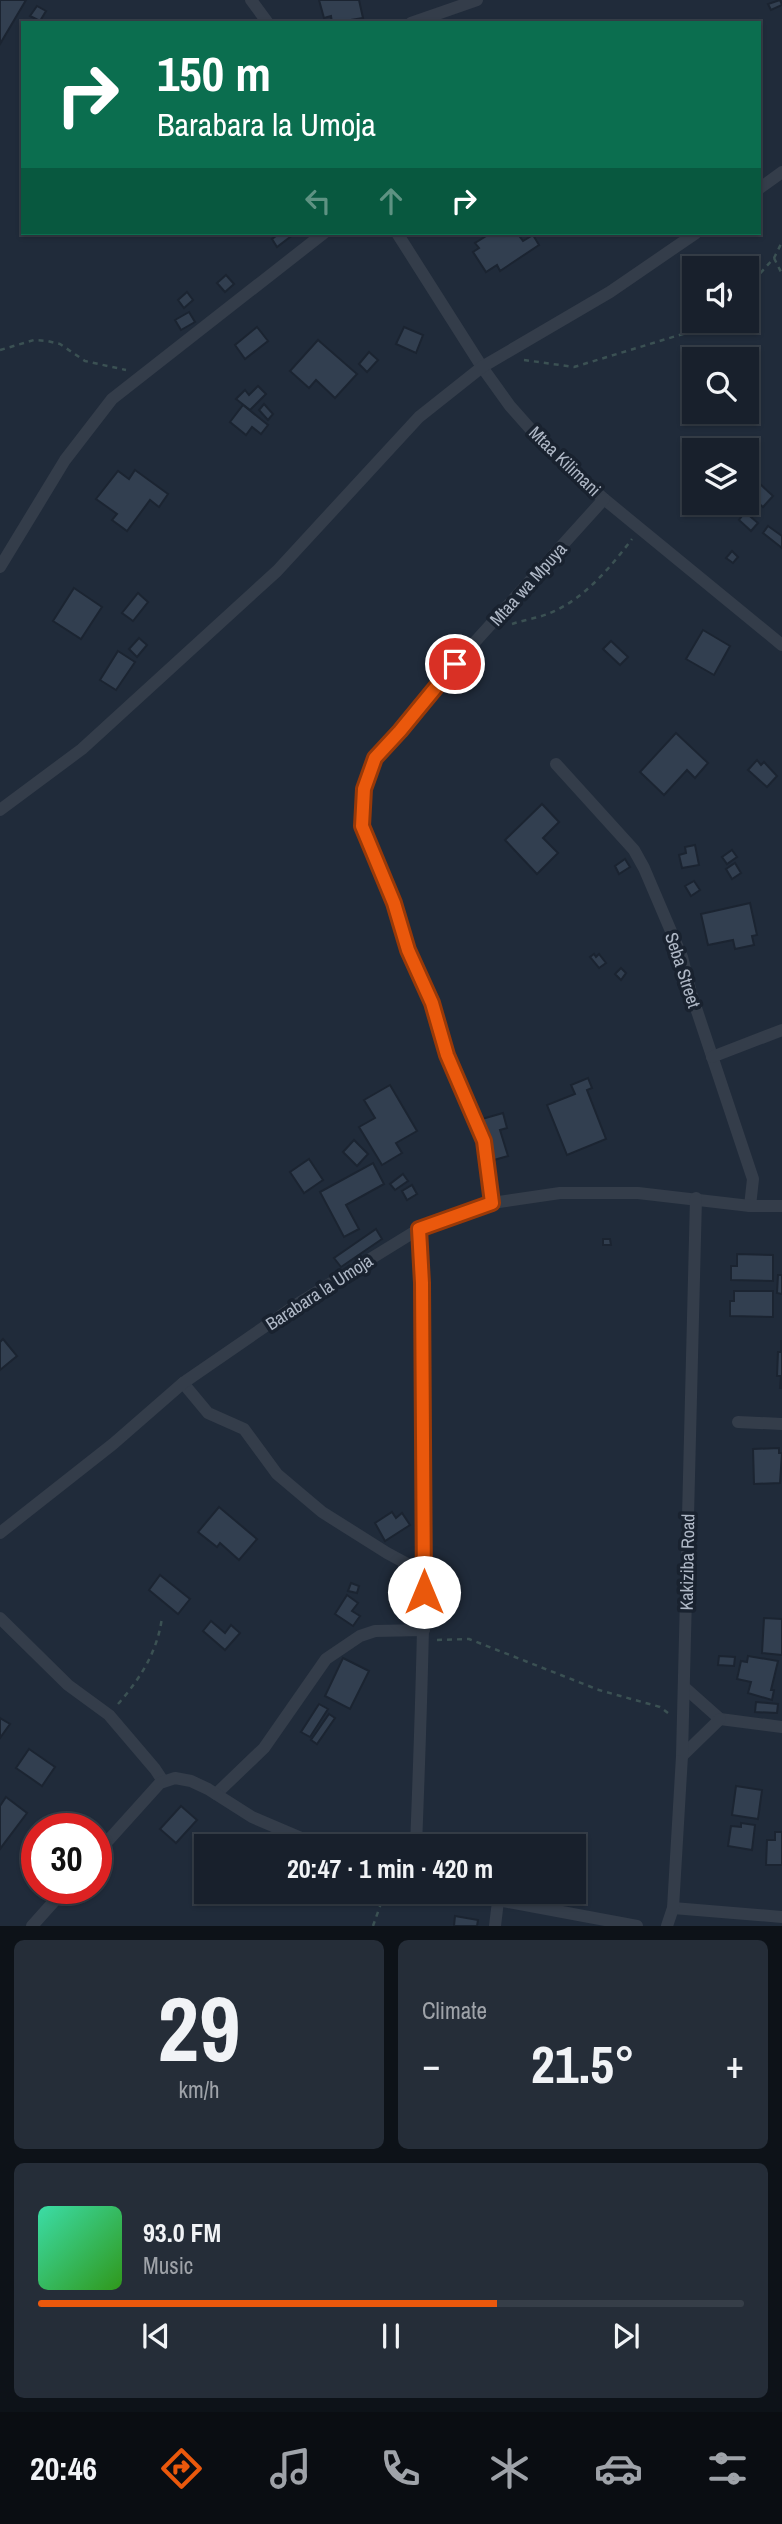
<!DOCTYPE html>
<html lang="en">
<head>
<meta charset="utf-8">
<style>
	:root { --surface:#18202c; --page:#252d38; --text:#f1f3f6; --muted:#9fa3a9; --line:#363e48; --accent:#ea580c }
	body { margin:0; font-family:"Archivo Narrow",sans-serif; background:var(--page); color:var(--text); height:100vh; display:flex; flex-direction:column; font-size:26px; white-space:nowrap }
	* { box-sizing:border-box; margin:0 }
	p { font-size:23px; color:var(--muted) }
	.icon { flex:none; width:38px; height:38px; fill:none; stroke:currentColor; stroke-width:2; stroke-linecap:round; stroke-linejoin:round }
	.map { position:relative; height:1926px; overflow:hidden }
	.details { display:flex; flex-direction:column; gap:14px; padding:14px; background:#0d1218; flex:1 }
	.details>* { flex:none }
	.hud { position:absolute; left:21px; top:21px; width:740px; height:214px; border-radius:0px; box-shadow:0 2px 5px #0004,0 0 0 2px var(--line); background:#0b6e4f; color:#fff; overflow:hidden }
	.fabs { position:absolute; left:682px; top:256px; display:grid; gap:14px }
	.fabs a { display:grid; place-items:center; width:77px; height:77px; border-radius:0px; background:var(--surface); box-shadow:0 2px 5px #0004,0 0 0 2px var(--line); font-size:35px }
	.speed { position:absolute; left:21px; top:1813px; display:flex; gap:14px; font-size:35px; font-weight:700; text-align:center }
	.speed>* { display:grid; place-content:center; width:91px; height:91px; border-radius:50%; background:var(--surface); box-shadow:0 2px 5px #0004,0 0 0 2px var(--line); line-height:1 }
	.speed .limit { border:10px solid #d22; background:#fff; color:#111 }
	.pin { position:absolute; display:grid; place-items:center; width:60px; height:60px; color:#fff; margin:-30px; border:4px solid #fff; border-radius:50%; box-shadow:0 2px 7px #0007 }
	.me { position:absolute; width:77px; margin:-38px; rotate:0deg; stroke-linejoin:round; filter:drop-shadow(0 0 5px #0008) }
	.turn { display:flex; align-items:center; gap:24px; height:147px; padding:0 21px; font-size:32px }
	.turn .icon { width:91px; height:91px; stroke-width:2.5 }
	.turn b { display:block; font-size:49px; line-height:60px }
	.lanes { display:flex; align-items:center; height:66px; padding:0 21px; background:#0003; justify-content:center; gap:35px; direction:ltr }
	.lanes .off { opacity:.35 }
	.big { font-size:52px; font-weight:700; line-height:1.1 }
	.details .tile { flex:1; display:flex; flex-direction:column; justify-content:center; gap:10px; min-width:0; padding:0 24px; border-radius:10px; background:var(--page) }
	.details .dial { align-items:center; gap:0 }
	.dial b { font-size:91px; line-height:1 }
	.song { display:flex; align-items:center; gap:21px }
	.cover { width:84px; height:84px; border-radius:10px; background:linear-gradient(135deg,hsl(160 70% 55%),hsl(110 70% 35%)) }
	.played { height:7px; border-radius:4px; background:linear-gradient(90deg,var(--accent) 65%,var(--line) 65%) }
	.keys { display:flex; justify-content:space-around; direction:ltr }
	.heat { display:flex; justify-content:space-between; align-items:center; font-size:38px; direction:ltr }
	.details .tiles { flex:1; display:grid; gap:14px; grid-template-columns:1fr 1fr }
	.tile:last-child { grid-column:span 2 }
	.trip { position:absolute; left:194px; top:1834px; width:392px; height:70px; border-radius:0px; background:var(--surface); box-shadow:0 2px 5px #0004,0 0 0 2px var(--line); font-weight:700; line-height:70px; text-align:center }
	.tabs { display:flex; height:112px; justify-content:space-around; align-items:center; background:#0a0d12; color:var(--muted) }
	.tabs .icon { width:49px; height:49px }
	.tabs .on { color:var(--accent) }
	.tabs b { font-size:32px; color:var(--text) }
	.map>svg:first-child { display:block }
	.building { fill:#323f50; stroke:#1b2431; stroke-width:2 }
	.lines { fill:none; stroke-linecap:round; stroke-linejoin:round }
	.path { stroke:#3b5153; stroke-width:2.5; stroke-dasharray:5 5; stroke-linecap:butt }
	.minor { stroke:#343d4a; stroke-width:12 }
	.route-casing { stroke:#983908; stroke-width:18 }
	.route { stroke:#ea580c; stroke-width:12 }
	.labels { text-anchor:middle; dominant-baseline:central; stroke-width:7; stroke-linejoin:round; paint-order:stroke }
	.street-label { font-size:18px; fill:#afb8c6; stroke:#19222f }
</style>
</head>
<body>
<div class="map">
<svg width="782" height="1926" viewBox="0 0 782 1926">
	<rect width="100%" height="100%" fill="#202b3a"/>
	<g class="building">
		<polygon points="0,0 26,0 0,44"/>
		<polygon points="319,0 359,0 363,18 332,23 331,16 324,18"/>
		<polygon points="780,0 782,5 771,10 768,4"/>
		<polygon points="37,6 46,11 40,21 30,16"/>
		<polygon points="280,233 294,234 277,247 272,239"/>
		<polygon points="491,233 517,233 523,241 533,235 539,245 500,271 497,265 486,272 473,252 479,248 475,243"/>
		<polygon points="226,275 234,284 225,292 217,283"/>
		<polygon points="187,292 193,300 184,308 178,300"/>
		<polygon points="189,312 195,322 181,330 175,320"/>
		<polygon points="257,327 268,341 245,359 235,345"/>
		<polygon points="404,327 423,335 416,353 396,344"/>
		<polygon points="318,340 357,374 335,398 316,380 309,388 290,371"/>
		<polygon points="369,352 378,360 367,372 359,364"/>
		<polygon points="258,386 266,394 250,410 236,399 245,390 249,395"/>
		<polygon points="264,404 273,414 268,420 259,410"/>
		<polygon points="243,405 268,425 261,434 252,427 246,435 230,422"/>
		<polygon points="135,470 168,494 159,507 150,500 127,531 112,520 117,514 96,499 118,471 129,479"/>
		<polygon points="760,484 773,496 763,507 750,496"/>
		<polygon points="745,512 758,523 751,531 739,520"/>
		<polygon points="768,526 782,536 782,548 763,533"/>
		<polygon points="732,551 738,557 733,563 726,558"/>
		<polygon points="74,588 102,607 81,639 53,621"/>
		<polygon points="138,593 148,602 133,621 122,613"/>
		<polygon points="703,630 730,646 714,675 686,659"/>
		<polygon points="139,638 147,645 137,657 129,649"/>
		<polygon points="611,641 628,657 620,665 603,649"/>
		<polygon points="118,651 135,662 116,690 100,680"/>
		<polygon points="676,733 708,763 695,778 687,770 664,795 640,772"/>
		<polygon points="757,760 761,765 764,762 777,776 767,787 748,770"/>
		<polygon points="542,804 559,822 543,838 558,853 537,874 505,840"/>
		<polygon points="695,845 699,865 682,868 679,855 686,853 685,847"/>
		<polygon points="732,850 737,857 727,864 722,857"/>
		<polygon points="625,859 630,867 619,874 615,866"/>
		<polygon points="735,863 741,873 732,879 726,869"/>
		<polygon points="694,881 700,890 691,896 685,886"/>
		<polygon points="750,903 757,935 752,936 754,945 735,949 733,940 708,945 701,914"/>
		<polygon points="594,954 596,957 599,954 606,963 599,968 590,957"/>
		<polygon points="621,968 626,973 621,980 615,974"/>
		<polygon points="588,1078 592,1088 587,1090 606,1139 567,1155 547,1105 575,1094 571,1085"/>
		<polygon points="390,1085 417,1131 396,1143 402,1153 382,1165 359,1127 375,1118 364,1100"/>
		<polygon points="503,1113 507,1128 500,1130 508,1156 494,1160 482,1119"/>
		<polygon points="354,1140 368,1154 357,1166 343,1152"/>
		<polygon points="309,1159 323,1180 304,1193 290,1172"/>
		<polygon points="373,1163 384,1184 346,1205 359,1229 344,1237 320,1192"/>
		<polygon points="403,1174 408,1181 395,1190 390,1184"/>
		<polygon points="412,1185 417,1194 407,1200 402,1191"/>
		<polygon points="376,1229 382,1239 341,1267 334,1258"/>
		<polygon points="603,1239 610,1239 611,1245 603,1245"/>
		<polygon points="737,1254 773,1255 773,1281 731,1280 731,1266 737,1266"/>
		<polygon points="778,1275 782,1275 782,1294 777,1293"/>
		<polygon points="734,1291 773,1291 773,1317 730,1316 730,1301 734,1301"/>
		<polygon points="3,1339 17,1356 0,1370 0,1342"/>
		<polygon points="781,1341 782,1341 782,1388 780,1388 781,1376 777,1376 778,1352 781,1352"/>
		<polygon points="779,1448 779,1453 782,1453 780,1483 754,1484 753,1449"/>
		<polygon points="219,1507 257,1539 239,1560 220,1543 217,1547 198,1532"/>
		<polygon points="392,1512 396,1518 402,1513 410,1525 385,1541 375,1523"/>
		<polygon points="160,1575 190,1599 178,1614 149,1590"/>
		<polygon points="351,1583 359,1586 357,1593 348,1591"/>
		<polygon points="347,1595 358,1603 352,1611 360,1616 353,1626 335,1614"/>
		<polygon points="764,1618 782,1619 782,1655 762,1653"/>
		<polygon points="211,1621 225,1633 231,1625 240,1633 225,1650 203,1631"/>
		<polygon points="719,1656 735,1657 734,1666 718,1665"/>
		<polygon points="748,1656 778,1661 771,1690 774,1690 772,1700 748,1693 751,1682 737,1679 741,1661 747,1662"/>
		<polygon points="343,1658 369,1671 350,1709 325,1696"/>
		<polygon points="756,1702 778,1704 777,1713 755,1712"/>
		<polygon points="319,1704 328,1709 310,1737 301,1732"/>
		<polygon points="329,1714 335,1718 317,1744 311,1740"/>
		<polygon points="0,1718 10,1724 0,1738"/>
		<polygon points="29,1749 55,1767 42,1786 16,1768"/>
		<polygon points="736,1786 762,1790 758,1819 732,1815"/>
		<polygon points="6,1797 27,1813 0,1849 0,1806"/>
		<polygon points="181,1806 197,1820 176,1843 160,1829"/>
		<polygon points="741,1823 755,1825 752,1850 728,1846 731,1826 741,1827"/>
		<polygon points="775,1832 782,1832 782,1865 766,1865 767,1840 775,1840"/>
		<polygon points="455,1916 478,1920 477,1926 454,1926"/>
	</g>
	<g class="lines">
		<g class="path">
			<polyline points="774,258 782,274"/>
			<polyline points="747,288 774,258 782,242"/>
			<polyline points="0,350 34,340 47,341 60,344 85,361 126,370"/>
			<polyline points="524,360 574,367 696,330 708,320"/>
			<path d="M512 624C524 620 538 618 550 613 584 599 610 568 632 539"/>
			<polyline points="437,1640 469,1639 599,1690 660,1707 668,1713"/>
			<path d="M118 1704C140 1679 158 1651 162 1617"/>
			<polyline points="373,1926 385,1892"/>
		</g>
		<g class="minor">
			<polyline points="251,0 268,23"/>
			<polyline points="411,23 477,0"/>
			<polyline points="760,188 782,172"/>
			<polyline points="397,233 482,367 510,406 549,450 604,499 782,645"/>
			<polyline points="0,567 65,460 112,399 324,233"/>
			<polyline points="556,764 634,850 644,868 682,957 691,993 753,1179 750,1206"/>
			<polyline points="0,810 82,749 277,571 419,417 482,367 610,292 696,233"/>
			<polyline points="712,1057 782,1030"/>
			<polyline points="492,1203 483,1141 447,1055 432,1003 408,950 394,903 362,826 364,789 375,758 400,731 455,664 604,499"/>
			<polyline points="183,1383 208,1413 244,1429 277,1474 322,1512 387,1553 424,1573"/>
			<polyline points="738,1422 782,1424"/>
			<polyline points="0,1533 113,1444 183,1383 302,1301 419,1229 492,1203 560,1193 638,1193 750,1206 782,1206"/>
			<polyline points="0,1618 68,1685 109,1715 155,1769 163,1781"/>
			<polyline points="684,1687 720,1719 782,1727"/>
			<polyline points="682,1756 720,1719"/>
			<polyline points="216,1794 264,1748 326,1659 360,1636 375,1631 424,1630"/>
			<path d="M416 1846C424 1641 430 1434 419 1229"/>
			<polyline points="96,1854 160,1783 175,1778 191,1781 208,1789 252,1817 320,1846"/>
			<polyline points="455,1892 637,1926"/>
			<polyline points="673,1908 782,1917"/>
			<polyline points="32,1926 66,1888"/>
			<polyline points="495,1926 498,1901"/>
			<polyline points="667,1926 673,1908 682,1756 696,1198"/>
		</g>
	</g>
	<g class="lines">
		<defs>
			<polyline id="route" points="424,1592 422,1283 419,1229 492,1203 484,1141 447,1055 432,1003 408,950 394,903 362,826 364,789 375,758 400,731 455,664"/>
		</defs>
		<use href="#route" class="route-casing"/>
		<use href="#route" class="route"/>
	</g>
	<g class="labels">
		<g class="street-label">
			<text transform="translate(565 461) rotate(44)">Mtaa Kilimani</text>
			<text transform="translate(528 584) rotate(-48)">Mtaa wa Mpuya</text>
			<text transform="translate(683 970) rotate(72)">Seba Street</text>
			<text transform="translate(319 1292) rotate(-33)">Barabara la Umoja</text>
			<text transform="translate(687 1562) rotate(-89)">Kakiziba Road</text>
		</g>
	</g>
</svg>
<div class="fabs">
<a><svg class="icon" aria-label="sound" viewBox="0 0 24 24"><path d="M4 9h4l5-4v14l-5-4H4zM17 9q2 3 0 6"/></svg></a>
<a><svg class="icon" aria-label="search" viewBox="0 0 24 24"><circle cx="10" cy="10" r="6"/><path d="M15 15l6 6"/></svg></a>
<a><svg class="icon" aria-label="layers" viewBox="0 0 24 24"><path d="M12 4l9 5-9 5-9-5zM3 14l9 5 9-5"/></svg></a>
</div>
<div class="speed"><div class="limit">30</div></div>
<div class="pin" style="left:455px;top:664px;background:#d93025"><svg class="icon" aria-label="arrive" viewBox="0 0 24 24"><path d="M6 21V4h12l-3 4 3 4H6"/></svg></div>
<svg class="me" style="left:424px;top:1592px" viewBox="-20 -20 40 40"><circle r="19" fill="#fff"/><path d="M0-13L10 11 0 6-10 11z" fill="#ea580c"/></svg>
<div class="trip">20:47 · 1 min · 420 m</div>
<div class="hud">
<div class="turn"><svg class="icon" aria-label="right" viewBox="0 0 24 24"><path d="M7 20v-9h11M14 6l5 5-5 5"/></svg><div><b>150 m</b>Barabara la Umoja</div></div>
<div class="lanes"><svg class="icon off" aria-label="left" viewBox="0 0 24 24"><path d="M17 20v-9H6M10 6l-5 5 5 5"/></svg><svg class="icon off" aria-label="ahead" viewBox="0 0 24 24"><path d="M12 20V5M6 11l6-6 6 6"/></svg><svg class="icon" aria-label="right" viewBox="0 0 24 24"><path d="M7 20v-9h11M14 6l5 5-5 5"/></svg></div>
</div>
</div>
<section class="details">
<div class="tiles">
<div class="tile dial"><b>29</b><p>km/h</p></div>
<div class="tile"><p>Climate</p>
<div class="heat"><a>−</a><b class="big">21.5°</b><a>+</a></div>
</div>
<div class="tile">
<div class="song"><i class="cover"></i><div><b>93.0 FM</b><p>Music</p></div></div>
<div class="played"></div>
<div class="keys"><svg class="icon" aria-label="previous" viewBox="0 0 24 24"><path d="M18 5L8 12l10 7zM5 5v14"/></svg><svg class="icon" aria-label="pause" viewBox="0 0 24 24"><path d="M8 5v14M16 5v14"/></svg><svg class="icon" aria-label="next" viewBox="0 0 24 24"><path d="M6 5l10 7-10 7zM19 5v14"/></svg></div>
</div>
</div>
</section>
<nav class="tabs">
<b>20:46</b>
<svg class="icon on" aria-label="directions" viewBox="0 0 24 24"><path d="M12 3l9 9-9 9-9-9zM9 14v-3h6M13 9l2 2-2 2"/></svg>
<svg class="icon" aria-label="music" viewBox="0 0 24 24"><path d="M9 18V5l10-2v13"/><circle cx="6" cy="18" r="3"/><circle cx="16" cy="16" r="3"/></svg>
<svg class="icon" aria-label="phone" viewBox="0 0 24 24"><path d="M5 4h4l2 5-3 2q2 4 5 5l2-3 5 2v4C11 20 4 13 5 4z"/></svg>
<svg class="icon" aria-label="climate" viewBox="0 0 24 24"><path d="M12 3v18M4 7l16 10M4 17L20 7"/></svg>
<svg class="icon" aria-label="car" viewBox="0 0 24 24"><path d="M5 17H2v-5l4-1 3-4h7l3 4 3 1v5h-3M9 17h6M6 11h13"/><circle cx="7" cy="17" r="2"/><circle cx="17" cy="17" r="2"/></svg>
<svg class="icon" aria-label="filters" viewBox="0 0 24 24"><path d="M4 7h16M4 17h16"/><circle cx="9" cy="7" r="2"/><circle cx="15" cy="17" r="2"/></svg>
</nav>
</body>
</html>
